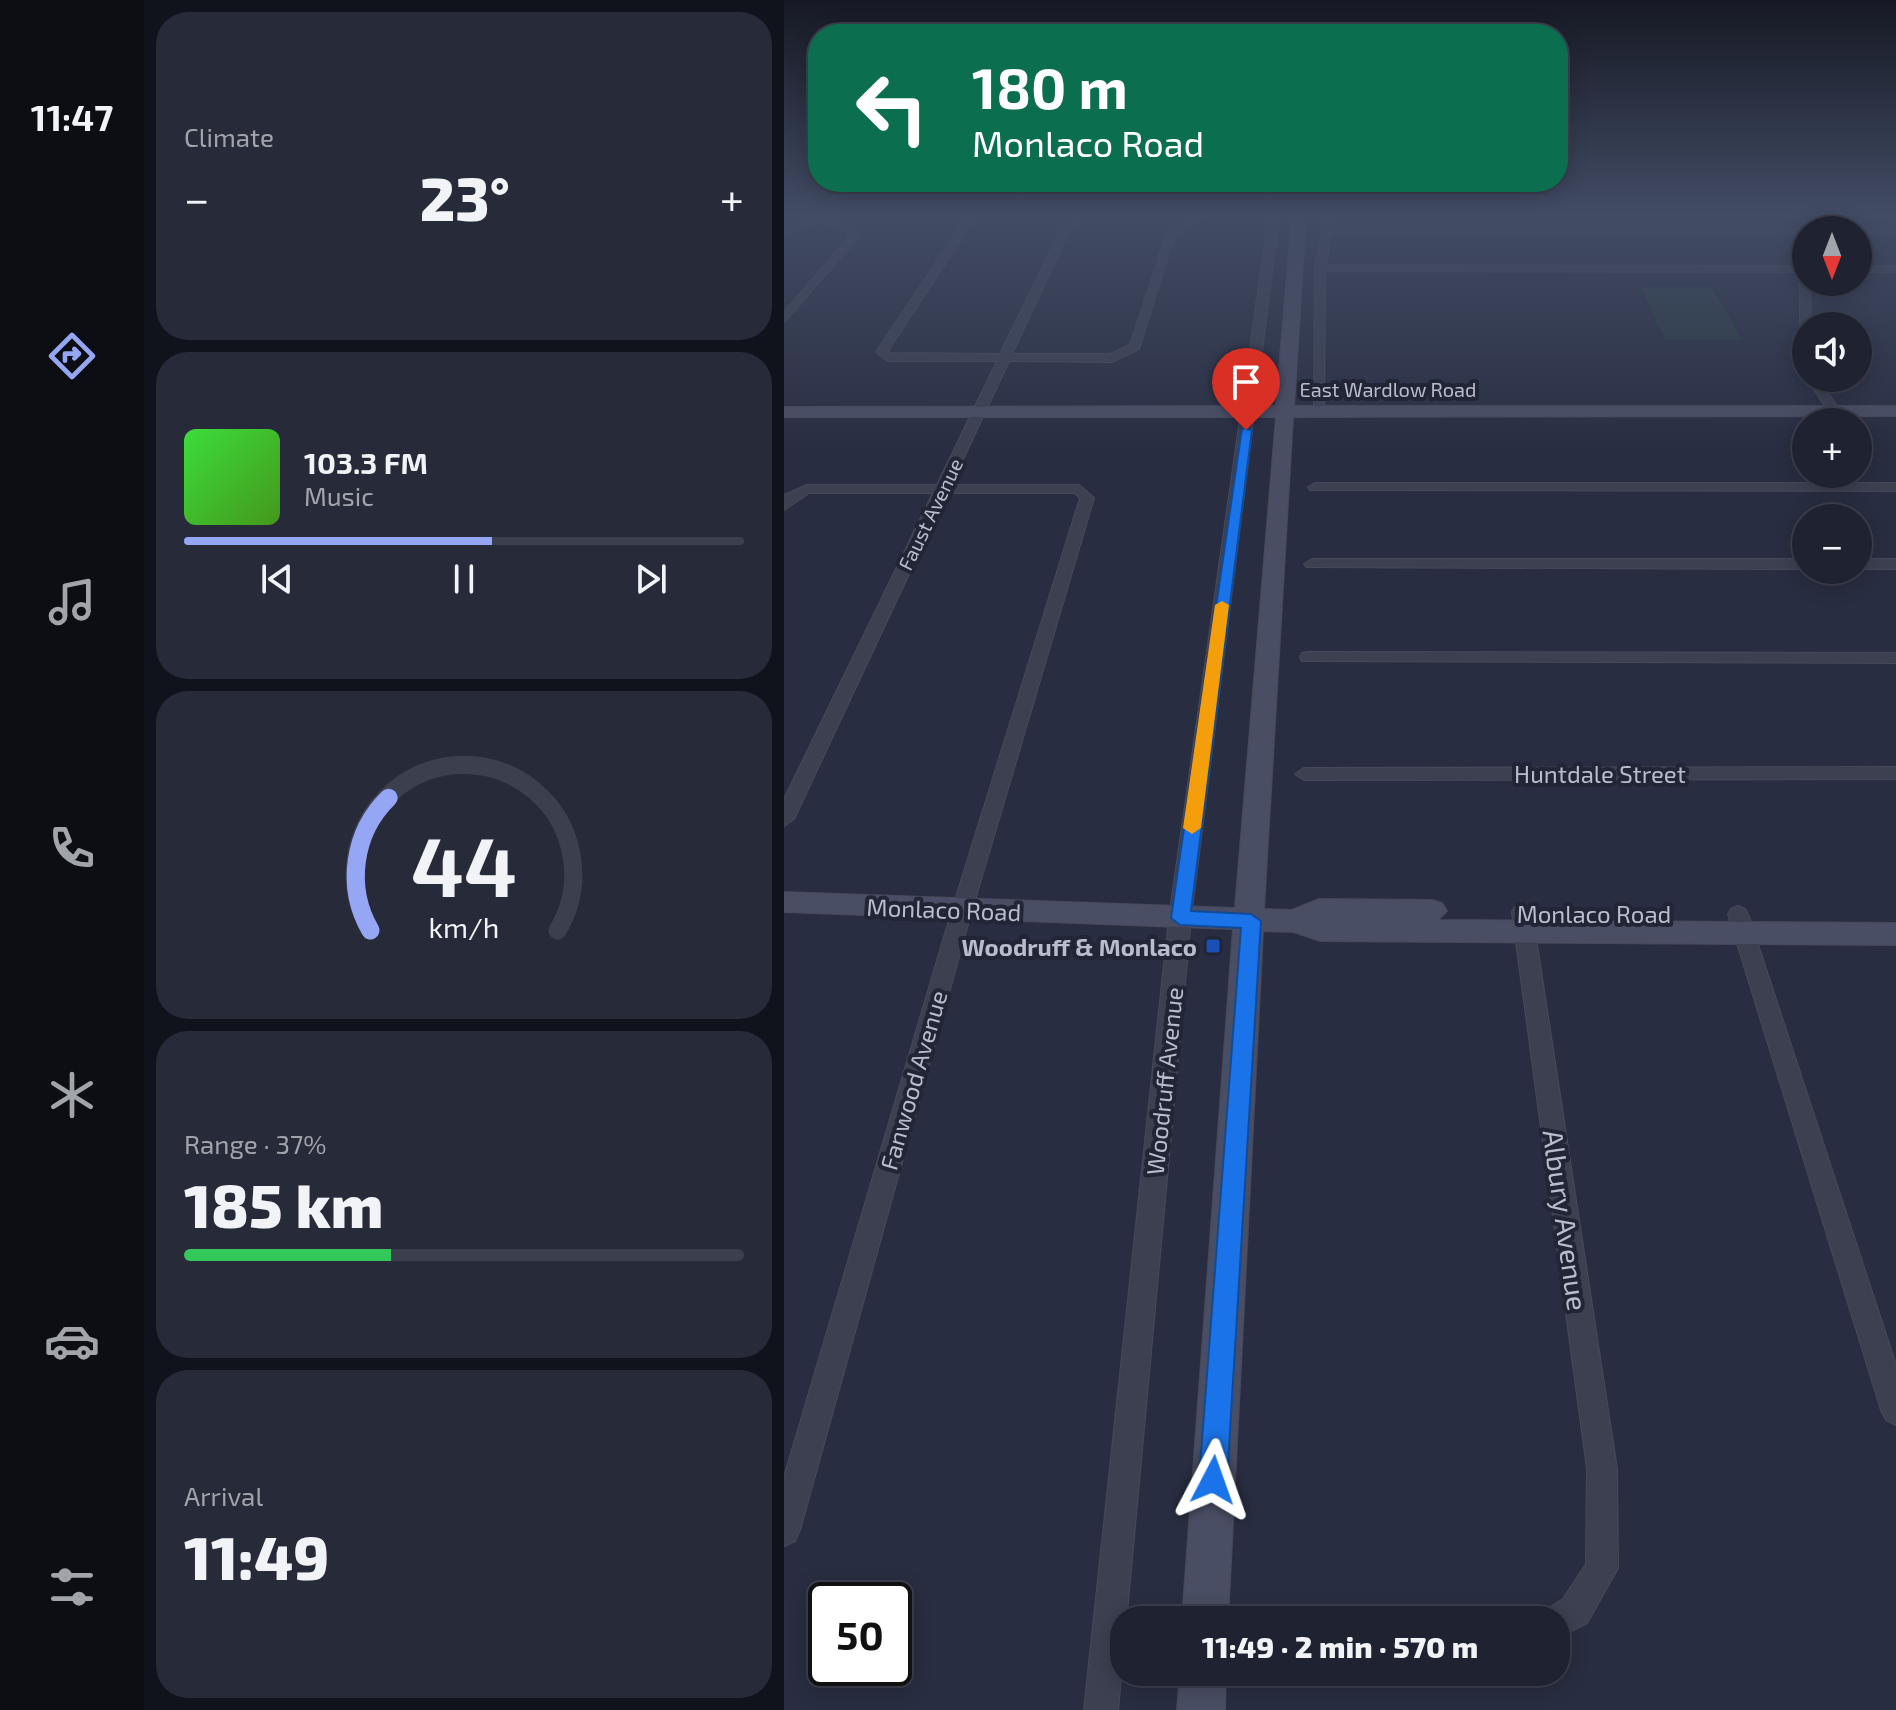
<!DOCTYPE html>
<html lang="en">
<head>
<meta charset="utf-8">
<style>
	:root { --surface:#1e2231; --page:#262a39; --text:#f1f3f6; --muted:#a1a4ab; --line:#3c3f4d; --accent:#95a6f4 }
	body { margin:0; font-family:"Exo 2",sans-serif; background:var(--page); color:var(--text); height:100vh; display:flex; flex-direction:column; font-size:30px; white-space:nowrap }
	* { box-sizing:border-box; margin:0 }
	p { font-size:26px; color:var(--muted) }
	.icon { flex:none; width:44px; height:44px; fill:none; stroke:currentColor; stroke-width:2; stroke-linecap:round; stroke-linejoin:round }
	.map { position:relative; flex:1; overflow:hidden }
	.panel { display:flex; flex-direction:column; gap:12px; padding:12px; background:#10131b; width:640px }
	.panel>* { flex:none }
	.top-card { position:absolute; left:24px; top:24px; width:760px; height:168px; border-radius:32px; box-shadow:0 4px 20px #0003,0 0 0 2px var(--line); background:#0b6e4f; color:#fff; overflow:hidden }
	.needle { width:52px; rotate:180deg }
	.fabs { position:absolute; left:1008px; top:216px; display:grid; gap:16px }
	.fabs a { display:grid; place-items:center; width:80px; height:80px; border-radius:50%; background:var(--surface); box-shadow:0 4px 20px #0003,0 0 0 2px var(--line); font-size:40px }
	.speed { position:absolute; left:24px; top:1582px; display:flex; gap:16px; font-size:40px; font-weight:700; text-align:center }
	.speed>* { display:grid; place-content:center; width:104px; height:104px; border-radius:50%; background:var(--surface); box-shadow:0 4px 20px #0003,0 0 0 2px var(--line); line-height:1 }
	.speed .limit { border:4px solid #111; border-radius:12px; background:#fff; color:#111 }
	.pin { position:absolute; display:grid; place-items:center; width:68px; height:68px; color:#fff; margin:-82px -34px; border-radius:50% 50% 50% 0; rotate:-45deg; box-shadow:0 0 8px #0007 }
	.pin .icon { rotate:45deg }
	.me { position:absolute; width:88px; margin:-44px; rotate:4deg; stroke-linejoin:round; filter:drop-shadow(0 0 6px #0008) }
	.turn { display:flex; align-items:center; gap:28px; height:168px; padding:0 32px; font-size:36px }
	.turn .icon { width:104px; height:104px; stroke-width:2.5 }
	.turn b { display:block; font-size:56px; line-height:68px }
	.big { font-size:60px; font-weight:800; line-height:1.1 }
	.panel .widget { flex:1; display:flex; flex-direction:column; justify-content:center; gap:12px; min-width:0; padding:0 28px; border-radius:32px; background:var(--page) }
	.panel .dial { align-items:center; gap:0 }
	.dial svg { height:208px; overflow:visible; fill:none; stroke:var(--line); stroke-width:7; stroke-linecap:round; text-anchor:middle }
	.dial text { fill:var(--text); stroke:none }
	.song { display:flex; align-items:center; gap:24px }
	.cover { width:96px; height:96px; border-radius:12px; background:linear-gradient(135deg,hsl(120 70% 55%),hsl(100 70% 35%)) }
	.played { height:8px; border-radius:4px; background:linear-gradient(90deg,var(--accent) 55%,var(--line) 55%) }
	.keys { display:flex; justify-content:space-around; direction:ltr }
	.heat { display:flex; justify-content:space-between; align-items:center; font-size:44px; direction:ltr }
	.charge { height:12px; border-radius:6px; background:linear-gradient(90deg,#34c759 37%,var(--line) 0) }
	.trip { position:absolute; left:326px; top:1606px; width:460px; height:80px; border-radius:32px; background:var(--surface); box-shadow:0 4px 20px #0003,0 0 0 2px var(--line); font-weight:800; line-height:80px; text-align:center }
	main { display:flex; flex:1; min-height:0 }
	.tab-bar { display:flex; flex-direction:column; width:144px; justify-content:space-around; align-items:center; background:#0c0e14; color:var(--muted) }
	.tab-bar .icon { width:56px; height:56px }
	.tab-bar .selected { color:var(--accent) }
	.tab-bar b { font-size:36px; color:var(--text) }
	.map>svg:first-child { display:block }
	.green { fill:#2a3a42 }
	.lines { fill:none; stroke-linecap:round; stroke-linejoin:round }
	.stream { stroke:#1b223f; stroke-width:3 }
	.street-casing { stroke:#46495a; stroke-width:2 }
	.secondary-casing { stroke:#46495a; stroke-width:2 }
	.street { fill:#3c4051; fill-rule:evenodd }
	.secondary { fill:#4a4e64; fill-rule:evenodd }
	.route { fill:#1a73e8; stroke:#114b97; stroke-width:2 }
	.slow { fill:#f59e0b }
	.transit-dot { fill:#1a4fb4; stroke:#212536; stroke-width:3 }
	.labels { text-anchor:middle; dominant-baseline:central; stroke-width:8; stroke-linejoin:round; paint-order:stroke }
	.far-street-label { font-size:20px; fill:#b9bccb; stroke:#212536 }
	.street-label { font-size:24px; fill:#b9bccb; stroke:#212536 }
	.poi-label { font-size:24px; font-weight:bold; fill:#b9bccb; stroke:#212536; text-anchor:end }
	.near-street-label { font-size:28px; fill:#b9bccb; stroke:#212536 }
</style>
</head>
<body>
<main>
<nav class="tab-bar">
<b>11:47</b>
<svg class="icon selected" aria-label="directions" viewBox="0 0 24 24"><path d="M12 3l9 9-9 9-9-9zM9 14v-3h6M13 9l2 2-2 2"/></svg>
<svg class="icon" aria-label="music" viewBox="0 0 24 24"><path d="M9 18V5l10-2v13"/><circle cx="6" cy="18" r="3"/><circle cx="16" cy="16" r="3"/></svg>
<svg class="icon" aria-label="phone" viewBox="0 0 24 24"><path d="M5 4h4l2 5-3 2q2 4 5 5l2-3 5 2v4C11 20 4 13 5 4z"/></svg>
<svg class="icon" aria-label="climate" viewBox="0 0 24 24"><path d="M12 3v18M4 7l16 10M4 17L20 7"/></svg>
<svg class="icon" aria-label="car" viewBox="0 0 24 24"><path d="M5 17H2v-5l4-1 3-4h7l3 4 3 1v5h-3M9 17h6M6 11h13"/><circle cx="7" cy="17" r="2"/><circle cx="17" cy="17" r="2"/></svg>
<svg class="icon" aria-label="filters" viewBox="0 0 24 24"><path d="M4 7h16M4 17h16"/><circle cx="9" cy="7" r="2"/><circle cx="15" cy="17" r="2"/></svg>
</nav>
<section class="panel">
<div class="widget"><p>Climate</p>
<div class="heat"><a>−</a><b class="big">23°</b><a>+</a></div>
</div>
<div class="widget">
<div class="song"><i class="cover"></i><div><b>103.3 FM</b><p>Music</p></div></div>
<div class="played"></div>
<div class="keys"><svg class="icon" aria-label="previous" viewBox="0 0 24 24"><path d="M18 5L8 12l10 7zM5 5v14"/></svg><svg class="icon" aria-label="pause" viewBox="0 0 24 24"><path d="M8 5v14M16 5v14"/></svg><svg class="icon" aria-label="next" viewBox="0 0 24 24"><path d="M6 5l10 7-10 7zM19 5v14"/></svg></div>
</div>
<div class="widget dial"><svg viewBox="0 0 100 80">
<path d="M14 69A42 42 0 1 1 86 69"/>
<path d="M14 69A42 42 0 0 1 21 18" stroke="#95a6f4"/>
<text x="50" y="56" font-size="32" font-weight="700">44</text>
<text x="50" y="72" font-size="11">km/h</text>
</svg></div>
<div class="widget"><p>Range · 37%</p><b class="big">185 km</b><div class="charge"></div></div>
<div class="widget"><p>Arrival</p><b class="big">11:49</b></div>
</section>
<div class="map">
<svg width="1112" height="1710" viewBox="0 0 1112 1710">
	<rect width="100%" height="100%" fill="#282d41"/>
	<polygon class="green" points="857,287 928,287 958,340 881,340"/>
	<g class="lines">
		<polyline class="stream" points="0,221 18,215"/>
		<defs>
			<g id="street">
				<polygon points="51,215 46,218 71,228 75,237 0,322 0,312 65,237 64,232 37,221 0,234 0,228 36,215"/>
				<polygon points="184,215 193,215 104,351 107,353 216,354 276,231 294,215 304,215 285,232 228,354 326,354 346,345 383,233 412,215 424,215 390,236 355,349 328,362 225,361 167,485 295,485 310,498 188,910 16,1530 11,1541 0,1546 0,1477 168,910 296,498 291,493 163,493 10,819 0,826 0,799 149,493 25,493 0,510 0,495 23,485 153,485 213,361 104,361 92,352"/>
				<polygon points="485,215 495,215 407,918 334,1710 300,1710 385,918"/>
				<polygon points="537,215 547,215 548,228 1025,229 1022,234 547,234 542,265 1022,266 1022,282 1026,282 1027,326 1022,326 1022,370 1016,366 1016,272 541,271 540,411 530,414 531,268 538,231"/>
				<polygon points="1074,228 1112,228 1112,234 1074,234 1074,230 1070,230"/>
				<rect x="1074" y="266" width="38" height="6"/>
				<polygon points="1023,378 1035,378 1055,410 1053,413 1045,413"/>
				<polygon points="531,483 1112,483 1112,491 526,490 524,487"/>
				<polygon points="528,559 1022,559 1022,569 523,567 520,564"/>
				<rect x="1074" y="559" width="38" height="10"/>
				<polygon points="524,652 1112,653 1112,663 518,661 516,657 518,653"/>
				<polygon points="1112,767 1112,779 520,780 511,774 520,768"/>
				<polygon points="738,904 745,907 748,912 833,1469 834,1568 803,1623 772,1639 772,1620 757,1620 760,1611 779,1599 802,1564 803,1469 728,912 731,907"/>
				<polygon points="954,906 961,909 964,914 1112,1365 1112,1425 1102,1420 1097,1410 944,914 947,909"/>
			</g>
			<g id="secondary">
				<polygon points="508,215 522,215 510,406 1112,406 1112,416 509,417 480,909 508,910 535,899 648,900 658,903 663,911 654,920 1112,923 1112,945 537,941 509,932 479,931 444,1620 398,1620 449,929 0,912 0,892 451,908 492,417 0,417 0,407 492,406"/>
				<polygon points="1098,215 1112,215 1112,228"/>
				<polygon points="396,1672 442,1672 441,1710 393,1710"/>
			</g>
		</defs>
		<use href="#street" class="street-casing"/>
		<use href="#secondary" class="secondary-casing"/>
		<use href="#street" class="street"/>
		<use href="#secondary" class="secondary"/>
	</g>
	<linearGradient id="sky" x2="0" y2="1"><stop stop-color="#161924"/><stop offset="0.47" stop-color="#424c65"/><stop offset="1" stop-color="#424c65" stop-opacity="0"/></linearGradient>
	<rect width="1112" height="455" fill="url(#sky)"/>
	<polygon class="route" points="458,428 468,430 407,911 467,914 477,921 443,1480 439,1490 429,1494 419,1490 415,1480 457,928 396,925 387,918"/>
	<polygon class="slow" points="438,601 445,605 417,828 408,834 399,828 431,605"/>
	<rect class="transit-dot" x="421" y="938" width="16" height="16" rx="4"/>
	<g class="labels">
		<g class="far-street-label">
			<text x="604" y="389">East Wardlow Road</text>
			<text transform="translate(146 514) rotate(-64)">Faust Avenue</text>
		</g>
		<g class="street-label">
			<text x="816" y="773">Huntdale Street</text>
			<text transform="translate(160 909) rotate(2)">Monlaco Road</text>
			<text x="810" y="913">Monlaco Road</text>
			<text transform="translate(129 1080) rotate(-74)">Fanwood Avenue</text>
			<text transform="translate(380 1081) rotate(-84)">Woodruff Avenue</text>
		</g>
		<g class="poi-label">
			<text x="413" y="946">Woodruff &amp; Monlaco</text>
		</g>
		<g class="near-street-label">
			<text transform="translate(782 1220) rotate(82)">Albury Avenue</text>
		</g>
	</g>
</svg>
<div class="fabs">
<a><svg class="needle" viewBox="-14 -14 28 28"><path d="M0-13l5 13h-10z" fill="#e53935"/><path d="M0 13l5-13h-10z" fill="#a1a4ab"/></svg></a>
<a><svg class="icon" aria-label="sound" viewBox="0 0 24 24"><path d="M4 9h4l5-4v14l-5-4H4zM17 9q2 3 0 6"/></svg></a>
<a>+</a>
<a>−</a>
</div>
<div class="speed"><div class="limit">50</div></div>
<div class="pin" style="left:462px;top:430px;background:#d93025"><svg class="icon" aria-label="arrive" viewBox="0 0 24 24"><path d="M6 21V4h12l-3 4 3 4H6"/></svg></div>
<svg class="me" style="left:429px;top:1480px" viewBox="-20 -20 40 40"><path d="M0-17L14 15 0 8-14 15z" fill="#1a73e8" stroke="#fff" stroke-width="4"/></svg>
<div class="trip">11:49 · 2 min · 570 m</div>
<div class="top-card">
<div class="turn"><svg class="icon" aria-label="left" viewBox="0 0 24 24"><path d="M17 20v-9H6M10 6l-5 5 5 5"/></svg><div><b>180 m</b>Monlaco Road</div></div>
</div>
</div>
</main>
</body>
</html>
